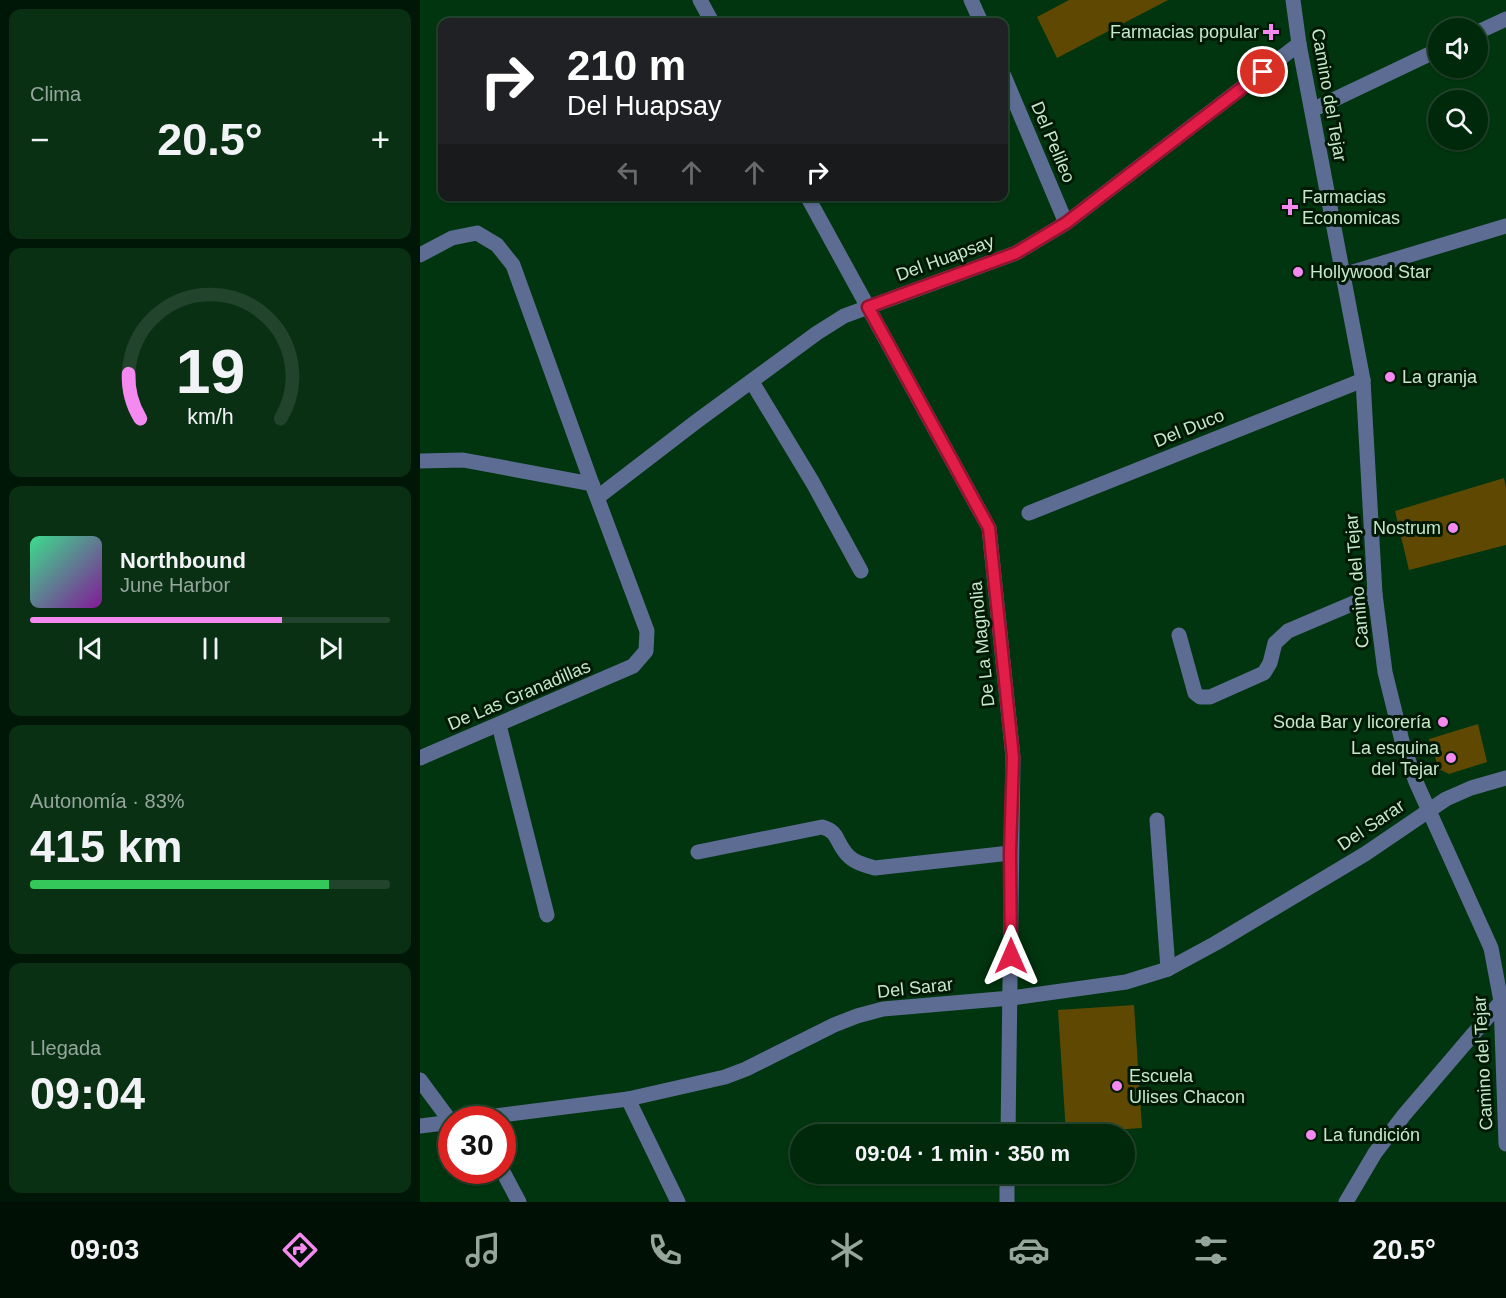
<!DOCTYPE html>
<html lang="es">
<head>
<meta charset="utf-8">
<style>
	:root { --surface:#00280b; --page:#0a3014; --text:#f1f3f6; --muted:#95a69d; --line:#22442c; --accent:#f489f0 }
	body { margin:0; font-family:Helvetica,sans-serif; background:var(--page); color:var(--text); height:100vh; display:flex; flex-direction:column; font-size:22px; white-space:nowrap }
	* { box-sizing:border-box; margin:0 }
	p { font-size:20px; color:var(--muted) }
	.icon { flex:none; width:33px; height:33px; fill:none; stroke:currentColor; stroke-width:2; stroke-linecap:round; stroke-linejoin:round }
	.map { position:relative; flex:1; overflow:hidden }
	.sheet { display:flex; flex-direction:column; gap:9px; padding:9px; background:#001606; width:420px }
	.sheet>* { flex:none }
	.banner { position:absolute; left:18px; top:18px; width:570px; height:183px; border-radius:12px; box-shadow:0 2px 4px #0004,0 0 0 2px var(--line); background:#202124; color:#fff; overflow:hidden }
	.controls { position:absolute; left:1008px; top:18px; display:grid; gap:12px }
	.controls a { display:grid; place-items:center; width:60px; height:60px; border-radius:50%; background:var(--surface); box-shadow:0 2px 4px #0004,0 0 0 2px var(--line); font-size:30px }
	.speed { position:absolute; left:18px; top:1106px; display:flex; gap:12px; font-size:30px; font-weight:700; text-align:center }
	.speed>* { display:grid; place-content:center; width:78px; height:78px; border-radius:50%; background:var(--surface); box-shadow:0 2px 4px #0004,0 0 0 2px var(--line); line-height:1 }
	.speed .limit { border:9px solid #d22; background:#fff; color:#111 }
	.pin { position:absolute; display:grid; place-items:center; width:51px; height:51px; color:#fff; margin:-26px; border:3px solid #fff; border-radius:50%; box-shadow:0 2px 6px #0007 }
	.me { position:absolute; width:66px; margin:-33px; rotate:0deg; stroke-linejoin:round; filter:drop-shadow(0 0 4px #0008) }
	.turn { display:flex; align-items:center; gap:21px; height:126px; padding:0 30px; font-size:27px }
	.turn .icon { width:78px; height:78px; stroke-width:2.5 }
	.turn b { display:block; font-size:42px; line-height:51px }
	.lanes { display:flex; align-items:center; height:57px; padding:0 30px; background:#0003; justify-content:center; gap:30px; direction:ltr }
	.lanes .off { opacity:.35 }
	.big { font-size:45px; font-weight:600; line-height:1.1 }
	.sheet .tile { flex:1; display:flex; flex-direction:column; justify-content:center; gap:9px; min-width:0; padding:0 21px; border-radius:12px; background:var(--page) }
	.sheet .dial { align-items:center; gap:0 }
	.dial svg { height:156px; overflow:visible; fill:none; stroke:var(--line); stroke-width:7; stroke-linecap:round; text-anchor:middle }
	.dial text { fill:var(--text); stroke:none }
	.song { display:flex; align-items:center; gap:18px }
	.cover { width:72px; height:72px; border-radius:9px; background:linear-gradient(135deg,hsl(150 70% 55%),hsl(290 70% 35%)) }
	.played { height:6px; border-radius:3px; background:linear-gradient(90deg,var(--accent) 70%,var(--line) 70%) }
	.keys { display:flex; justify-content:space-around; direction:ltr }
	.heat { display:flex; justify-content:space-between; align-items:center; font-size:33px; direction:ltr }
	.charge { height:9px; border-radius:4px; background:linear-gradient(90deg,#34c759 83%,var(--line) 0) }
	.trip { position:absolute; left:370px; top:1124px; width:345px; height:60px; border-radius:30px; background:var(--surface); box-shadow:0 2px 4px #0004,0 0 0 2px var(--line); font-weight:600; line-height:60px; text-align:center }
	.tabs { display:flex; height:96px; justify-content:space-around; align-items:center; background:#001004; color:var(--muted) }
	.tabs .icon { width:42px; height:42px }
	.tabs .on { color:var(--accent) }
	.tabs b { font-size:27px; color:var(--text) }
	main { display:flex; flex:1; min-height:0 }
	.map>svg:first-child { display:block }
	.building { fill:#5f4902 }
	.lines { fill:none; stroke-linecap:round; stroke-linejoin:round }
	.minor { stroke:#5d6c92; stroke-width:15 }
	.route-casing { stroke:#92132f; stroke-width:15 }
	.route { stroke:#e11d48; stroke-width:10 }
	.poi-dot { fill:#f489f0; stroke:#001905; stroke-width:2 }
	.labels { text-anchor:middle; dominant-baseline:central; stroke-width:6; stroke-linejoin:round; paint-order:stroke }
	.poi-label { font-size:18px; fill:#c6e8ca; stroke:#001905; text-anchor:start }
	.street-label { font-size:18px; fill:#c6e8ca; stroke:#001905 }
</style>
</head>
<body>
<main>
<section class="sheet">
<div class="tile"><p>Clima</p>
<div class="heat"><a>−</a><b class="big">20.5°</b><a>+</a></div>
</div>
<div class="tile dial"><svg viewBox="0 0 100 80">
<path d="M14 69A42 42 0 1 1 86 69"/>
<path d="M14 69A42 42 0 0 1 8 46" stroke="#f489f0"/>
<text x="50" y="56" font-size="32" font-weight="700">19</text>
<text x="50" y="72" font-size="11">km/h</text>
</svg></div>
<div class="tile">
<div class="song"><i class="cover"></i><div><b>Northbound</b><p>June Harbor</p></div></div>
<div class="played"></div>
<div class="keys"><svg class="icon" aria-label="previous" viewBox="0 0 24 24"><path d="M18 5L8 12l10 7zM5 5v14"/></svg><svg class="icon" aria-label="pause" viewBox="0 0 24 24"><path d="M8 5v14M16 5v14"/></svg><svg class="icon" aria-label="next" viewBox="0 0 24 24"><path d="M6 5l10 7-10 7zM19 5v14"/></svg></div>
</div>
<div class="tile"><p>Autonomía · 83%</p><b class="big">415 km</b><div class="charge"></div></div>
<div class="tile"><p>Llegada</p><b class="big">09:04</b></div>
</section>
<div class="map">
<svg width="1086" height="1202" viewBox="0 0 1086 1202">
	<rect width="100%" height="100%" fill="#00350f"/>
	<g class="building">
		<polygon points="649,0 748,0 637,58 617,17"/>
		<polygon points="1084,478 1086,488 1086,545 989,570 975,511"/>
		<polygon points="1058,724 1067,762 1029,774 1019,769 1009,739"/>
		<polygon points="714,1005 722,1128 646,1133 638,1010"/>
	</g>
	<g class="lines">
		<g class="minor">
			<polyline points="280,0 292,22"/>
			<polyline points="551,0 561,22"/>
			<polyline points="873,0 879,44 943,380 955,594 965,672 983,745 996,782 1071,948 1081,1001 1086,1144"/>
			<polyline points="1058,32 1086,19"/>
			<polyline points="584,76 646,223"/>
			<polyline points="892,110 1018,50"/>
			<polyline points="387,196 569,528 593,757 588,1134"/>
			<polyline points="0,255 32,238 57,233 77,245 93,265 172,484"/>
			<polyline points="923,275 1086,226"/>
			<polyline points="332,382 393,483 441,571"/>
			<polyline points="0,461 43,460 172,484 227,631 226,651 213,666 0,758"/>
			<polyline points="178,497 277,421 397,333 424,316 596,253 646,223 879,44"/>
			<polyline points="609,513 943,380"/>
			<polyline points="759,635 775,693 780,697 790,697 844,673 850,663 855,643 868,631 955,594"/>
			<polyline points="79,725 127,915"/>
			<polyline points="737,820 748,969"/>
			<path d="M278 852 402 827C419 832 415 840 425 852 432 862 444 865 455 868L590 853"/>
			<polyline points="0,1080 31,1122"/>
			<polyline points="208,1099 258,1202"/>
			<polyline points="51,1119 208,1099 305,1077 326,1069 414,1025 437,1016 463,1009 591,998 706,982 748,969 796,943 945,854 1026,799 1051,788 1086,778"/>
			<polyline points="0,1126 32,1122"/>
			<polyline points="82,1170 99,1202"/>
			<polyline points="587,1202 587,1173"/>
			<polyline points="926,1202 955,1153 984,1115 1084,998"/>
		</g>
	</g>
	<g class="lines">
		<defs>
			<polyline id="route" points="591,956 590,853 593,757 569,528 448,307 596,253 646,223 843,72"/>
		</defs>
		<use href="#route" class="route-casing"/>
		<use href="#route" class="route"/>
	</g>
	<g class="poi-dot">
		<path d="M848 23h6v6h6v6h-6v6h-6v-6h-6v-6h6z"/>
		<path d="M867 198h6v6h6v6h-6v6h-6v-6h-6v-6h6z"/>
		<circle cx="878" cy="272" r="6"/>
		<circle cx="970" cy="377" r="6"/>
		<circle cx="1033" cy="528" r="6"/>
		<circle cx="1023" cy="722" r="6"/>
		<circle cx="1031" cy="758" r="6"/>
		<circle cx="697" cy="1086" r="6"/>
		<circle cx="891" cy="1135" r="6"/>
	</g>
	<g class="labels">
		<g class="poi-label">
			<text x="839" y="32" text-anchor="end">Farmacias popular</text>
			<text x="882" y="197">Farmacias<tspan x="882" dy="21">Economicas</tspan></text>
			<text x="890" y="272">Hollywood Star</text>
			<text x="982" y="377">La granja</text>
			<text x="1021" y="528" text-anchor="end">Nostrum</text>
			<text x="1011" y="722" text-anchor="end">Soda Bar y licorería</text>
			<text x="1019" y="748" text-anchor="end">La esquina<tspan x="1019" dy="21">del Tejar</tspan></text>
			<text x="709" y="1076">Escuela<tspan x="709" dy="21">Ulises Chacon</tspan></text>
			<text x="903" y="1135">La fundición</text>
		</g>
		<g class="street-label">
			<text transform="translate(909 95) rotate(80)">Camino del Tejar</text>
			<text transform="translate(633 142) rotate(67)">Del Pelileo</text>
			<text transform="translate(525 258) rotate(-20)">Del Huapsay</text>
			<text transform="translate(769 428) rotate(-22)">Del Duco</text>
			<text transform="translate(937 581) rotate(-95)">Camino del Tejar</text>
			<text transform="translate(562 644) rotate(-96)">De La Magnolia</text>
			<text transform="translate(99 695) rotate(-23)">De Las Granadillas</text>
			<text transform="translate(951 825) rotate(-34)">Del Sarar</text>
			<text transform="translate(495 988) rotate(-6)">Del Sarar</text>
			<text transform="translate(1063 1063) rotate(-93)">Camino del Tejar</text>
		</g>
	</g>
</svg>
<div class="controls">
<a><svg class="icon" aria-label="sound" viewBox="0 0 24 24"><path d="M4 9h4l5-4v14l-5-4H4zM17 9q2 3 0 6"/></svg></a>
<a><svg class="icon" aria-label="search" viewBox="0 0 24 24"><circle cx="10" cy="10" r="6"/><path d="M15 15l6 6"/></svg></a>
</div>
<div class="speed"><div class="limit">30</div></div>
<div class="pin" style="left:843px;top:72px;background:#d93025"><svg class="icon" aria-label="arrive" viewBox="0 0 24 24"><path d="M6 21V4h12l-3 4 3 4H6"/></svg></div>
<svg class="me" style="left:591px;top:956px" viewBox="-20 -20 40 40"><path d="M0-17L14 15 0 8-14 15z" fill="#e11d48" stroke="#fff" stroke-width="4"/></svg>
<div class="trip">09:04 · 1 min · 350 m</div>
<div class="banner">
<div class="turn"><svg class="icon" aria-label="right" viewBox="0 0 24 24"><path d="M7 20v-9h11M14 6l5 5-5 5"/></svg><div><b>210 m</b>Del Huapsay</div></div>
<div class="lanes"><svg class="icon off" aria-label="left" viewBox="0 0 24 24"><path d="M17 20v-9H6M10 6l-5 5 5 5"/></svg><svg class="icon off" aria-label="ahead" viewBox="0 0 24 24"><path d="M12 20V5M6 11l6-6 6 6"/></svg><svg class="icon off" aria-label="ahead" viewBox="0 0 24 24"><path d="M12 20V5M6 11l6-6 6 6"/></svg><svg class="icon" aria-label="right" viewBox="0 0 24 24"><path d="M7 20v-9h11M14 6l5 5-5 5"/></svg></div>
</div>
</div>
</main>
<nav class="tabs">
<b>09:03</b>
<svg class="icon on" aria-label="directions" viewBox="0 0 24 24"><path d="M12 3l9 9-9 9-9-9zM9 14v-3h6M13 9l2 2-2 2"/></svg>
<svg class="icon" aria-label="music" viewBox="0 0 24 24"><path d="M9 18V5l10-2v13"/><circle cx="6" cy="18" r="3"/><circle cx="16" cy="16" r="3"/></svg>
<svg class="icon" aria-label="phone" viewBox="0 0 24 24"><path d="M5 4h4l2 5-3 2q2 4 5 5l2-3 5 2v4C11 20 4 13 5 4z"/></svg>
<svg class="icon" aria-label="climate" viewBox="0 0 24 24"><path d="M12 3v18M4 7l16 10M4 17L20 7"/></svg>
<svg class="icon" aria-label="car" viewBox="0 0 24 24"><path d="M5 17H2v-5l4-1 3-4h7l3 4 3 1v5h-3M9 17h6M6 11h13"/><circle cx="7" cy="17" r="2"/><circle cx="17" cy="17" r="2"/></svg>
<svg class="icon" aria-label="filters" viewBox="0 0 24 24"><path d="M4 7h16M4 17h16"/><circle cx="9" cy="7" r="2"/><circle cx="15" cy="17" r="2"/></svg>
<b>20.5°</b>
</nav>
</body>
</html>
